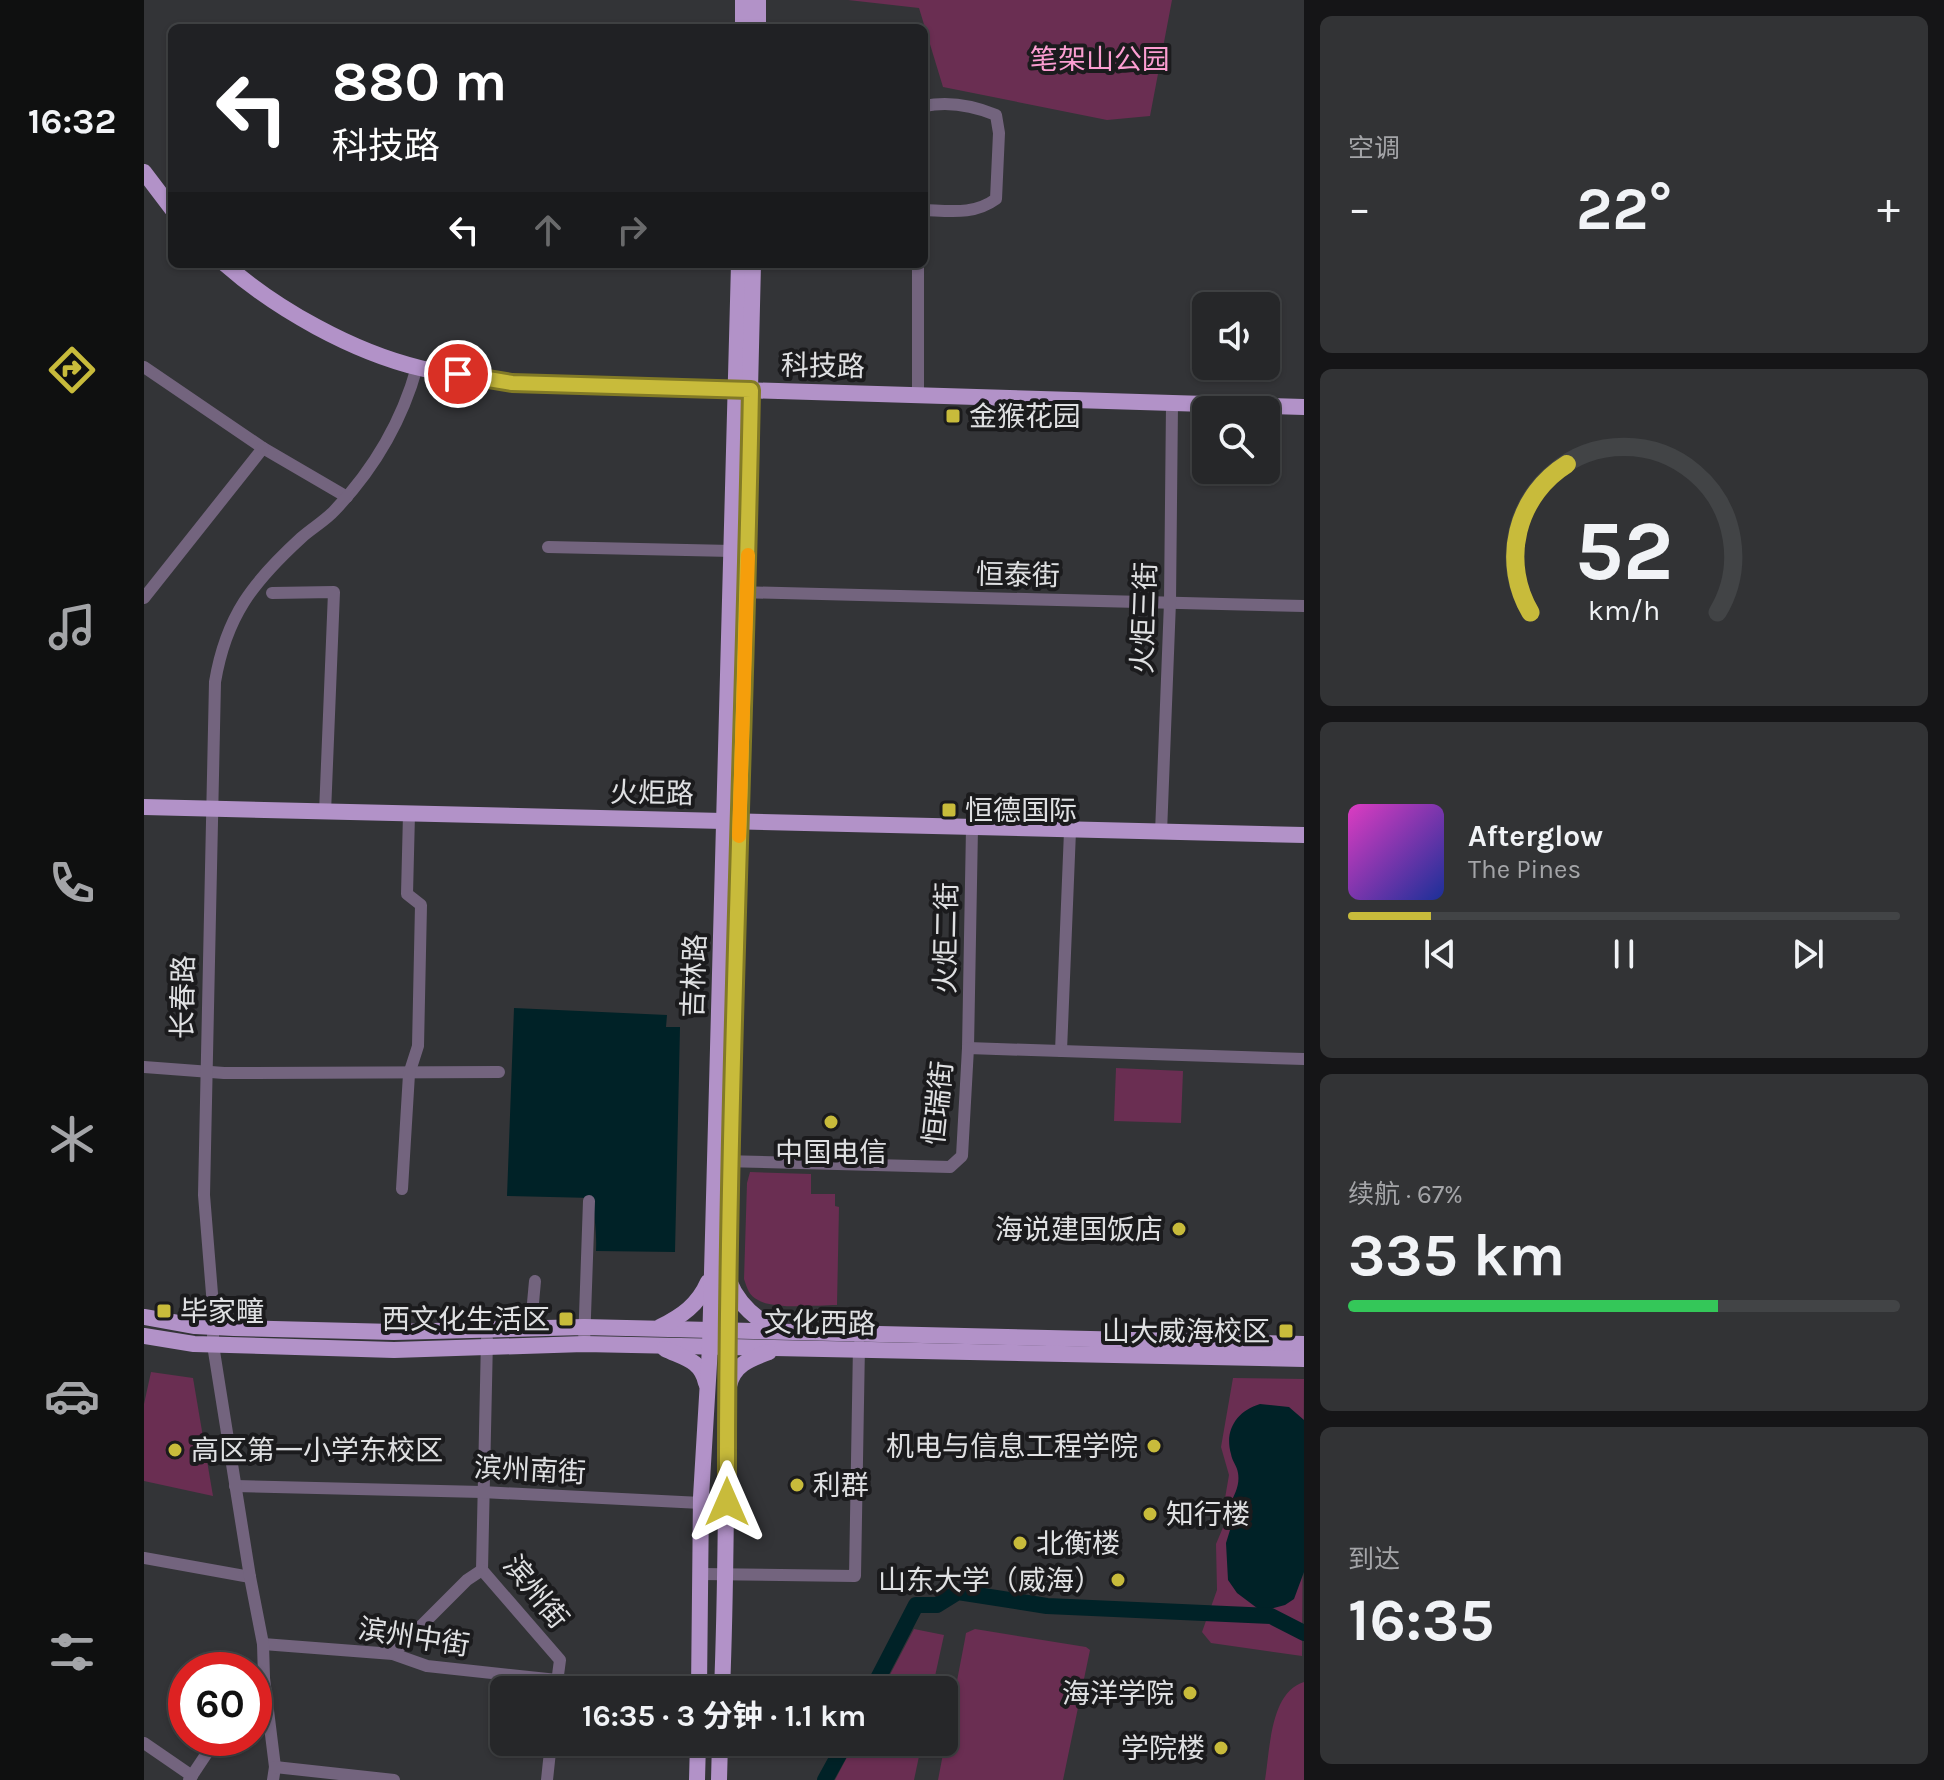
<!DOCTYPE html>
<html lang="zh">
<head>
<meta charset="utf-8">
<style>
	:root { --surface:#262729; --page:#323335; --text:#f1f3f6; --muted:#a4a5a8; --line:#424446; --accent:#c8bb3b }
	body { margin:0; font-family:Karla,"Noto Sans SC",sans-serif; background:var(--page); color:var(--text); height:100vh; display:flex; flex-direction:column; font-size:30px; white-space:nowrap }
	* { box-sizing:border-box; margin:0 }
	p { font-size:26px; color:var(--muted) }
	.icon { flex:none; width:44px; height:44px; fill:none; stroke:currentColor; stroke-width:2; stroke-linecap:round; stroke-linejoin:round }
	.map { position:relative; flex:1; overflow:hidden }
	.panel { display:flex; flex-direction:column; gap:16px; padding:16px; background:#151517; width:640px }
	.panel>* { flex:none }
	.top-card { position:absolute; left:24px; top:24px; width:760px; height:244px; border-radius:12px; box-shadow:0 2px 6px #0004,0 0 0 2px var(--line); background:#202124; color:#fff; overflow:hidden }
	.tools { position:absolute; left:1048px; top:292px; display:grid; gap:16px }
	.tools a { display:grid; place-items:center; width:88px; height:88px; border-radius:12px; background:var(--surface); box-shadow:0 2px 6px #0004,0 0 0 2px var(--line); font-size:40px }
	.speed { position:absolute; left:24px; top:1652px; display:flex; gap:16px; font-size:40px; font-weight:700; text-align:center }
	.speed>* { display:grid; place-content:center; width:104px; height:104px; border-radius:50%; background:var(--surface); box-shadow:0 2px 6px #0004,0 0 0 2px var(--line); line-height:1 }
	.speed .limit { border:12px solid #d22; background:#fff; color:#111 }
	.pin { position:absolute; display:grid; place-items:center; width:68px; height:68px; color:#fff; margin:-34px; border:4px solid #fff; border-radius:50%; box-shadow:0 2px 8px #0007 }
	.me { position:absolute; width:88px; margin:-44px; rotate:0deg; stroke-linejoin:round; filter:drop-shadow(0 0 6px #0008) }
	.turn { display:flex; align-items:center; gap:28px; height:168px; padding:0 32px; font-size:36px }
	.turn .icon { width:104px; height:104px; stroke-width:2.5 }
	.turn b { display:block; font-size:56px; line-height:68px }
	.lanes { display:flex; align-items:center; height:76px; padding:0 32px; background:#0003; justify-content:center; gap:40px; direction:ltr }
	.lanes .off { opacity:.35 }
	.big { font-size:60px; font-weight:700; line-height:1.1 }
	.panel .widget { flex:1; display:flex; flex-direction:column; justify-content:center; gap:12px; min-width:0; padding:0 28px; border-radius:12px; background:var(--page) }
	.panel .dial { align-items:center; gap:0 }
	.dial svg { height:208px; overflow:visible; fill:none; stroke:var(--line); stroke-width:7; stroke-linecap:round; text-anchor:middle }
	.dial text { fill:var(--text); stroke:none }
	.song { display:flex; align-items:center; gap:24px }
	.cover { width:96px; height:96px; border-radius:12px; background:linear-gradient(135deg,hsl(310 70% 55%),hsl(230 70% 35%)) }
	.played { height:8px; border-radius:4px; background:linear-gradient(90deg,var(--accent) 15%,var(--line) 15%) }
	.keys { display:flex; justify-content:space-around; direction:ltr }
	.heat { display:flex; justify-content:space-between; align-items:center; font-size:44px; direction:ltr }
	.charge { height:12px; border-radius:6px; background:linear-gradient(90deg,#34c759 67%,var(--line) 0) }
	.trip { position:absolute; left:346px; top:1676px; width:468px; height:80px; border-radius:12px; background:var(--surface); box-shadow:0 2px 6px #0004,0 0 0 2px var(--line); font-weight:700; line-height:80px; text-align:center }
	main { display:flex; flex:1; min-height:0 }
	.menu { display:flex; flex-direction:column; width:144px; justify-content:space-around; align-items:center; background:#0f1010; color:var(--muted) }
	.menu .icon { width:56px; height:56px }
	.menu .on { color:var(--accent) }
	.menu b { font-size:36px; color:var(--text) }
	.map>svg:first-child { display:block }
	.green { fill:#6a2e52 }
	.water { fill:#002227 }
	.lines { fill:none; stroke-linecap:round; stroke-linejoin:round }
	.river { stroke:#002227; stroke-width:16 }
	.minor { stroke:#73647e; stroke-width:12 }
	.major { stroke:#b292c8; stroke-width:16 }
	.route-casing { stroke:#827a26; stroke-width:20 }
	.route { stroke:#c8bb3b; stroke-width:14 }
	.slow { stroke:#f59e0b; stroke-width:14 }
	.poi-dot { fill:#c8bb3b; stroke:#1b1b1d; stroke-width:3 }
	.labels { text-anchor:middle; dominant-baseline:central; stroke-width:8; stroke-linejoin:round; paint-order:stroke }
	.park-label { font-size:28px; fill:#fc9ed2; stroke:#1b1b1d }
	.street-label { font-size:28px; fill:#dfe0e2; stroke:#1b1b1d }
	.poi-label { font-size:28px; fill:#dfe0e2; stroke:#1b1b1d; text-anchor:start }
</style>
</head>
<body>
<main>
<nav class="menu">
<b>16:32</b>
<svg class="icon on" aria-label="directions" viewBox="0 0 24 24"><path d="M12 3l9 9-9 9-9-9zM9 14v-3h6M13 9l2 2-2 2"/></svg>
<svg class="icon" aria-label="music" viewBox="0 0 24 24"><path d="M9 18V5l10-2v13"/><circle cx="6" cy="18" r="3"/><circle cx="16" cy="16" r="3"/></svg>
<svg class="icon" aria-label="phone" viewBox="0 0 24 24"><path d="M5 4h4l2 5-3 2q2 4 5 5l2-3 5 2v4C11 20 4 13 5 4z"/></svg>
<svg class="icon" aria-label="climate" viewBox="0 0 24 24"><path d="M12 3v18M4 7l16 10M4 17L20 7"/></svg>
<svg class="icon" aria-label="car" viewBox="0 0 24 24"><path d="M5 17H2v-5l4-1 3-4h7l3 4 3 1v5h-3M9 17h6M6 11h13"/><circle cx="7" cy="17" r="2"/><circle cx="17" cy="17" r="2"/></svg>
<svg class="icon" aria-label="filters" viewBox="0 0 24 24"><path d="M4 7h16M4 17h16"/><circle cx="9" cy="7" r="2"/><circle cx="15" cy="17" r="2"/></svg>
</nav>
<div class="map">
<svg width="1160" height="1780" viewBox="0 0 1160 1780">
	<rect width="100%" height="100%" fill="#333437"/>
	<g class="green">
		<polygon points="704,0 1028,0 1006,116 963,120 799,87 775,8"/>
		<polygon points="972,1068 1039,1071 1037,1123 970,1121"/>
		<path d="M606 1172 667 1174V1194H691V1206L695 1207 693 1305C673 1305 631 1310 614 1300 605 1296 603 1288 600 1279L603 1183Z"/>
		<polygon points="7,1372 49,1378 69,1496 0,1481 0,1404"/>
		<polygon points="1089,1378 1160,1379 1158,1656 1067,1643 1058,1632 1073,1590 1072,1544 1080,1525 1080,1504 1085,1475 1077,1447"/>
		<polygon points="770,1629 800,1635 788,1690 738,1690"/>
		<polygon points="831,1629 942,1647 946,1650 919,1780 794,1780 821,1639 822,1633"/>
		<path d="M1160 1682V1780H1121C1126 1750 1126 1692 1160 1682Z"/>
		<polygon points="711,1742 778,1742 770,1780 691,1780"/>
	</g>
	<g class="water">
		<path d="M370 1008 523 1015 522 1027H536L531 1252 452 1251C453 1233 450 1217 449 1198L363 1196Z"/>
		<path d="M1116 1404 1145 1407 1160 1420V1572L1150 1599 1141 1605 1122 1610 1113 1608 1093 1593 1084 1580 1082 1543 1090 1517 1086 1504C1091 1494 1096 1485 1094 1473 1093 1466 1088 1461 1087 1454 1080 1430 1093 1411 1116 1404Z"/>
	</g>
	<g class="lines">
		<g class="river">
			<polyline points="728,1690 772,1605 793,1605 814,1592 903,1606 1127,1616 1160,1633"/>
			<polyline points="681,1780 702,1742"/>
		</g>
		<g class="minor">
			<path d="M780 106C805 101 828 105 852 115L855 133 852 199C830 215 807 211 780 210"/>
			<polyline points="0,367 119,448 203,497"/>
			<polyline points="774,395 774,264"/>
			<polyline points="404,547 588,551"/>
			<polyline points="594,592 1160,606"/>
			<polyline points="128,593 190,592 181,813"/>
			<polyline points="0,598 119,448"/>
			<polyline points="1017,833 1026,602 1028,404"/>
			<polyline points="824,1048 828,828"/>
			<polyline points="917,1051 926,831"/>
			<polyline points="0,1067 80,1073 355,1072"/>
			<polyline points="578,1161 806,1167 818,1156 824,1048 1160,1059"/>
			<polyline points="258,1189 265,1074 274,1046 277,905 263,894 265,814"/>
			<polyline points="388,1314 391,1281"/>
			<polyline points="343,1339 338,1570 416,1660 412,1690"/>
			<polyline points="440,1344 445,1201"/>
			<polyline points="91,1486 338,1492 557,1503 583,1502"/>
			<polyline points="0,1558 106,1577"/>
			<polyline points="557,1574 711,1576 715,1345"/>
			<polyline points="119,1644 249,1654 283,1666 413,1680"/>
			<polyline points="249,1654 323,1580 338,1570"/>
			<polyline points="120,1678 131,1767 129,1780"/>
			<path d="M110 1686 120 1678 119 1644 106 1577 69 1345V1306L60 1195 71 682C82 616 109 582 157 538 168 528 181 521 191 510 229 470 258 421 273 367"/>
			<polyline points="0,1743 48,1776"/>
			<polyline points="131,1767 250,1780"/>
			<polyline points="45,1780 73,1738"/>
			<polyline points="403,1780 407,1742"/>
		</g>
		<g class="major">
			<polyline points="599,0 599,28"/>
			<polyline points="614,28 614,0"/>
			<polyline points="0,172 28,209"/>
			<path d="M81 264C132 309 209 352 276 368 306 375 338 378 368 383L1160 407"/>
			<polyline points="0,807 1160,835"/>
			<path d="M585 1281C594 1304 610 1318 631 1329"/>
			<polyline points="0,1317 51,1326 90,1328 250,1332 440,1327 1160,1344"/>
			<path d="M516 1327C538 1316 554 1305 564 1282"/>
			<polyline points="0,1336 50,1344 250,1350 440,1344 1160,1359"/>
			<path d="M521 1349C540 1358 557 1360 562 1383"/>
			<path d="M585 1386C589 1365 606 1359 625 1352"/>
			<polyline points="555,1690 557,1497 566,1347 595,264"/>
			<path d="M578 1690C585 1518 581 1346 585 1174 594 871 603 567 609 264"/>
			<polyline points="553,1780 554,1742"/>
			<polyline points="575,1780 576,1742"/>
		</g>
	</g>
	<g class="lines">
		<defs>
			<path id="route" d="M314 374 368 383 607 390C600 761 582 1131 583 1502"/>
		</defs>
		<use href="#route" class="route-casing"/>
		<use href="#route" class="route"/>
		<polyline class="slow" points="595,836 604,555"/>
	</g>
	<g class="poi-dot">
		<rect x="801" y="408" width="16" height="16" rx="4"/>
		<rect x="797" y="802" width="16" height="16" rx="4"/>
		<circle cx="687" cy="1122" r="8"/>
		<circle cx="1035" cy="1229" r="8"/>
		<rect x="12" y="1303" width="16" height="16" rx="4"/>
		<rect x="414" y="1311" width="16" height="16" rx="4"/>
		<rect x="1134" y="1323" width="16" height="16" rx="4"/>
		<circle cx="1010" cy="1446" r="8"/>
		<circle cx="31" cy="1450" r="8"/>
		<circle cx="653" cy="1485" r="8"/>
		<circle cx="1006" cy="1514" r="8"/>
		<circle cx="876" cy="1543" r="8"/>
		<circle cx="974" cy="1580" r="8"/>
		<circle cx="1046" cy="1693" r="8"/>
		<circle cx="1077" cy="1748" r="8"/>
	</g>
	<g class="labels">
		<g class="park-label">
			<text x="956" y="59">笔架山公园</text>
		</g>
		<g class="street-label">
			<text transform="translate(679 366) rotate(1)">科技路</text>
			<text transform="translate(874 575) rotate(1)">恒泰街</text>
			<text transform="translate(1000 618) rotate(-88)">火炬三街</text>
			<text transform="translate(508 793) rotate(1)">火炬路</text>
			<text transform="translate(802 938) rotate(-89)">火炬二街</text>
			<text transform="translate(550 976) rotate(-88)">吉林路</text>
			<text transform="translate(39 997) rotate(-89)">长春路</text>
			<text transform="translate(794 1103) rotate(-84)">恒瑞街</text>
			<text transform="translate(676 1323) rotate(1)">文化西路</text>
			<text transform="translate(386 1470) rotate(3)">滨州南街</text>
			<text transform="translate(392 1592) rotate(51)">滨州街</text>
			<text transform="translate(270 1637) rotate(9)">滨州中街</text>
		</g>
		<g class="poi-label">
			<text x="825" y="416">金猴花园</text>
			<text x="821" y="810">恒德国际</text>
			<text x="687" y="1152" text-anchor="middle">中国电信</text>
			<text x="1019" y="1229" text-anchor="end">海说建国饭店</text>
			<text x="36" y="1311">毕家疃</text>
			<text x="406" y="1319" text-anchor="end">西文化生活区</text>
			<text x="1126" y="1331" text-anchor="end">山大威海校区</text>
			<text x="994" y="1446" text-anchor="end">机电与信息工程学院</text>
			<text x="47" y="1450">高区第一小学东校区</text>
			<text x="669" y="1485">利群</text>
			<text x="1022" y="1514">知行楼</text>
			<text x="892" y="1543">北衡楼</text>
			<text x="958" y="1580" text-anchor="end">山东大学（威海）</text>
			<text x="1030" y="1693" text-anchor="end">海洋学院</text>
			<text x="1061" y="1748" text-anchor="end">学院楼</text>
		</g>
	</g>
</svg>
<div class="tools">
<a><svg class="icon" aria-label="sound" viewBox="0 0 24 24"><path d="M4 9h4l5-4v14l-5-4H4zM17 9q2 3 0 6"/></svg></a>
<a><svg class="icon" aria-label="search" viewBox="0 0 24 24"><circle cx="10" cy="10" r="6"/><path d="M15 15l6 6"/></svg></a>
</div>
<div class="speed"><div class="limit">60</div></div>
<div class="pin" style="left:314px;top:374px;background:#d93025"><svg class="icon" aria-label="arrive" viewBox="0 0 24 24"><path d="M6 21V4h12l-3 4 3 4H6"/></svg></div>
<svg class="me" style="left:583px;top:1502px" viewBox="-20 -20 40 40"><path d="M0-17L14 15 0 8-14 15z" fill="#c8bb3b" stroke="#fff" stroke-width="4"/></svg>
<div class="trip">16:35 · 3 分钟 · 1.1 km</div>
<div class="top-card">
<div class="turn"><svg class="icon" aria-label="left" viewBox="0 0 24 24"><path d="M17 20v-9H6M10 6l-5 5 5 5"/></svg><div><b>880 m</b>科技路</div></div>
<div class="lanes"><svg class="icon" aria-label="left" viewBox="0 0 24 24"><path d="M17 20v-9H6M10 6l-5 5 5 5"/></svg><svg class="icon off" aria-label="ahead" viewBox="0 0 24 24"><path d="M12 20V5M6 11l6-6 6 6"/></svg><svg class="icon off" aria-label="right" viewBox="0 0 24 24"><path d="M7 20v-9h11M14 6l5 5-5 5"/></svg></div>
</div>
</div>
<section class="panel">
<div class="widget"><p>空调</p>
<div class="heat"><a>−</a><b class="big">22°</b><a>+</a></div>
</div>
<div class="widget dial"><svg viewBox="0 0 100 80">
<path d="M14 69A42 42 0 1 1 86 69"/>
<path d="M14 69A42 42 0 0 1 28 12" stroke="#c8bb3b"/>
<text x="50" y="56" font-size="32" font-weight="700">52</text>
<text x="50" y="72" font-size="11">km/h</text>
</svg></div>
<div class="widget">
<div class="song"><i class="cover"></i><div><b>Afterglow</b><p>The Pines</p></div></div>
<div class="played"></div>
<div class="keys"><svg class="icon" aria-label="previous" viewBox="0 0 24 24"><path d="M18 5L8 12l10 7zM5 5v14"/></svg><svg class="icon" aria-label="pause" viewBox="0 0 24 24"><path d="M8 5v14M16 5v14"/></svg><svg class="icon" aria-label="next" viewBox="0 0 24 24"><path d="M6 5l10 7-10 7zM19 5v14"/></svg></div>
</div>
<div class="widget"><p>续航 · 67%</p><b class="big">335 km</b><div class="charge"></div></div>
<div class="widget"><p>到达</p><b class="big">16:35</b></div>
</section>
</main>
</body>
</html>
